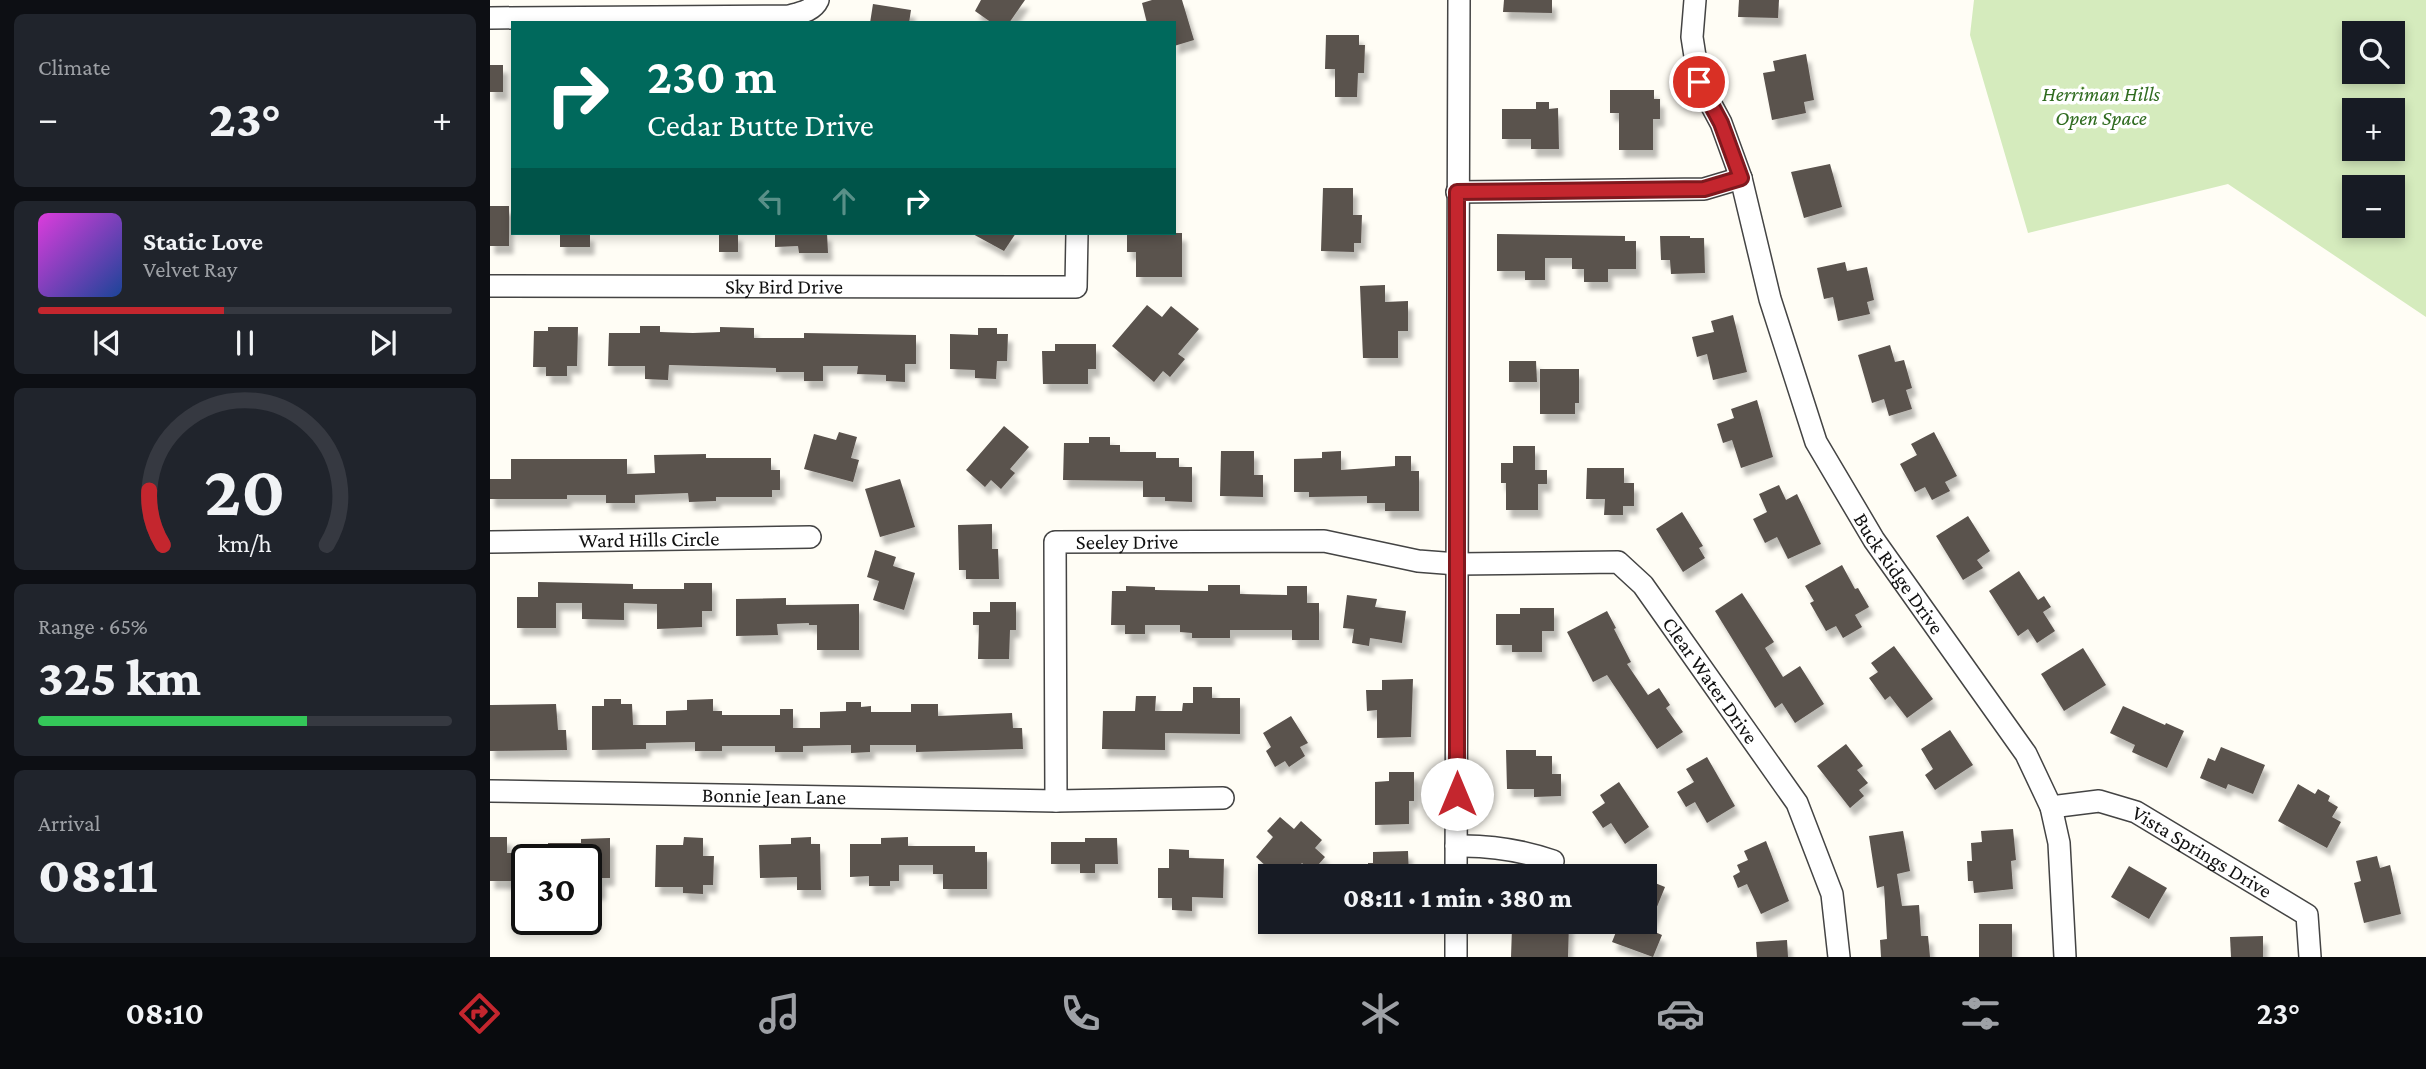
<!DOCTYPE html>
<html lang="en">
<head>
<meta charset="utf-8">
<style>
	:root { --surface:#171b24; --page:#20242c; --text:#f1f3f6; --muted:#9ea1a6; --line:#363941; --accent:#c4262e }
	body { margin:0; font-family:"Crimson Pro",serif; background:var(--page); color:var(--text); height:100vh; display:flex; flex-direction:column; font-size:26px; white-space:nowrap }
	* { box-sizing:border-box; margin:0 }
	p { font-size:23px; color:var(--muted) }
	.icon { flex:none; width:38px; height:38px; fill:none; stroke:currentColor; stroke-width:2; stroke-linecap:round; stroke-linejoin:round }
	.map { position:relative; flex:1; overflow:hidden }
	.drawer { display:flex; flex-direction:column; gap:14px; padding:14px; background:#0d0f14; width:490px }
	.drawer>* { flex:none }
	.top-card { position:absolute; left:21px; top:21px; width:665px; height:214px; border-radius:0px; box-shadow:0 4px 10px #0003; background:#00695c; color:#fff; overflow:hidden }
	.controls { position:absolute; left:1852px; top:21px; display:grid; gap:14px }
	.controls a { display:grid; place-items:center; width:63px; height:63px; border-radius:0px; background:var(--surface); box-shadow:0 4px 10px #0003; font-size:35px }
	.speed { position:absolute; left:21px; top:844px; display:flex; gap:14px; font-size:35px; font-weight:700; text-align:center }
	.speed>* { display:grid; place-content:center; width:91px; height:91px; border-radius:50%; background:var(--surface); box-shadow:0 4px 10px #0003; line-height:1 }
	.speed .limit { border:4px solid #111; border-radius:10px; background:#fff; color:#111 }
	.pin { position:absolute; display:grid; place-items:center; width:60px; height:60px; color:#fff; margin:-30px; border:4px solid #fff; border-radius:50%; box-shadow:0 2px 7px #0007 }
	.me { position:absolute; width:77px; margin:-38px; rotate:0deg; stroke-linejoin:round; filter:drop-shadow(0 0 5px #0008) }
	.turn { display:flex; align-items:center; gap:24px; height:147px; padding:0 21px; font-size:32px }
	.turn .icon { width:91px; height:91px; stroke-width:2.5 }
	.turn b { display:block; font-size:49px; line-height:60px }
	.lanes { display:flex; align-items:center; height:66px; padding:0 21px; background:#0003; justify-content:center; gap:35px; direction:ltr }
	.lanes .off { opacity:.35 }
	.big { font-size:52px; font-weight:800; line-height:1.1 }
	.drawer .card { flex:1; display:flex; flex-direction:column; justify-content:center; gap:10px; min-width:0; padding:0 24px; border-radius:10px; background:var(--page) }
	.drawer .dial { align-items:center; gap:0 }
	.dial svg { height:182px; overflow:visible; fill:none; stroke:var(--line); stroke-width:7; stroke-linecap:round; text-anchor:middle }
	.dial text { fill:var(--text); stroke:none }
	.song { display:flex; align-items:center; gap:21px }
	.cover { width:84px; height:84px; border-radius:10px; background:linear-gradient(135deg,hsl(300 70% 55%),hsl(220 70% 35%)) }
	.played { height:7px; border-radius:4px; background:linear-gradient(90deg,var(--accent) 45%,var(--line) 45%) }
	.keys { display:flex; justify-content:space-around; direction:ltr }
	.heat { display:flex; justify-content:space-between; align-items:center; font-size:38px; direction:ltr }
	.charge { height:10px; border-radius:5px; background:linear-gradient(90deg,#34c759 65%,var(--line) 0) }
	.trip { position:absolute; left:768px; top:864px; width:399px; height:70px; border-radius:0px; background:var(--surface); box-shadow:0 4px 10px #0003; font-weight:800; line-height:70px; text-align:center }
	.tabs { display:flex; height:112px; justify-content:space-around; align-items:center; background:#090b0e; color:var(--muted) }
	.tabs .icon { width:49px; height:49px }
	.tabs .on { color:var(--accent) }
	.tabs b { font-size:32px; color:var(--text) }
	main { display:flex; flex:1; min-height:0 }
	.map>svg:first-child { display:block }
	.green { fill:#d5ebbd; fill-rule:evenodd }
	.building { fill:#5a524d; filter:url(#shadow) }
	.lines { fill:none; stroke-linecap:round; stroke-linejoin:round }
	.minor-casing { stroke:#444; stroke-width:24 }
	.minor { stroke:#fff; stroke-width:21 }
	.route-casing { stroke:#7f191e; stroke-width:18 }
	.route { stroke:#c4262e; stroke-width:12 }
	.labels { text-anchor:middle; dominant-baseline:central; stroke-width:7; stroke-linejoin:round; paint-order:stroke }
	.park-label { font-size:21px; font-style:italic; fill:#2f6b1f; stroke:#fff }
	.street-label { font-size:21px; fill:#111; stroke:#fff }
</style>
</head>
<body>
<main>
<section class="drawer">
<div class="card"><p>Climate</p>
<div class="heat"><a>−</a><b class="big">23°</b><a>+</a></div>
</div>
<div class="card">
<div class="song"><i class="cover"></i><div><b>Static Love</b><p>Velvet Ray</p></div></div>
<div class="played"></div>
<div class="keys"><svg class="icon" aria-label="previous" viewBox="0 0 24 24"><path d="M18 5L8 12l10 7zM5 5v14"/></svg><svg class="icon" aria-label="pause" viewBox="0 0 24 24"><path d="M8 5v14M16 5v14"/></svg><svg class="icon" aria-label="next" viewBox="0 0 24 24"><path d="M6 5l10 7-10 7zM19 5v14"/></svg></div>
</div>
<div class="card dial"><svg viewBox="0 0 100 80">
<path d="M14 69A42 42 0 1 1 86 69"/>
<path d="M14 69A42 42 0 0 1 8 45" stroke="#c4262e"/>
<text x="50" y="56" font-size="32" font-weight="700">20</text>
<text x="50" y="72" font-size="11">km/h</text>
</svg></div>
<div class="card"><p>Range · 65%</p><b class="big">325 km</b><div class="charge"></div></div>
<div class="card"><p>Arrival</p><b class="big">08:11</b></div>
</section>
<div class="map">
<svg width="1936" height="957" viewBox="0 0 1936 957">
	<defs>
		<filter id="shadow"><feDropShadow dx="4.5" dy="8" stdDeviation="2" flood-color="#0004"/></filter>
	</defs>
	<rect width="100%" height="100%" fill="#fffdf5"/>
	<path class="green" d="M1484 0H1936V317L1738 184 1538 233 1480 35ZM1864 33H1902V72H1864ZM1864 110H1902V149H1864ZM1864 187H1902V226H1864Z"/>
	<g class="building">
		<polygon points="491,0 535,0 519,23 502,23 485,11"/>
		<polygon points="662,0 692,0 704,40 684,46 684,23 657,23 652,3"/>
		<polygon points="1014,0 1062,0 1062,13 1013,12"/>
		<polygon points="1249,0 1289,0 1288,18 1248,17"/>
		<polygon points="383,4 421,10 419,23 380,23"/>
		<polygon points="836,35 869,35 869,45 875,45 874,73 868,73 867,97 845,97 845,69 835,69"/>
		<polygon points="1316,54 1324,100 1314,102 1316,113 1282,120 1273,73 1285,71 1283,61"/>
		<rect x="0" y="65" width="13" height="27"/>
		<polygon points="1120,90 1164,90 1164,99 1170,99 1170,119 1163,119 1163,150 1129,150 1129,113 1120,113"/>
		<polygon points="1046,102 1059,102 1059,109 1068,108 1069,149 1041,149 1041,139 1012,139 1012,109 1046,109"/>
		<polygon points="1340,164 1352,207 1314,218 1301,172"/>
		<polygon points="833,188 863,188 863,215 872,215 871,243 864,243 864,252 831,251"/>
		<rect x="0" y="206" width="19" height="40"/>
		<rect x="70" y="233" width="30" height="14"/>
		<rect x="229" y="233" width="19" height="19"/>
		<polygon points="285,233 337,233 338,253 309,253 308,246 285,247"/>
		<polygon points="481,233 526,233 514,251"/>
		<polygon points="637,233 692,233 692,277 646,277 646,252 637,252"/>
		<polygon points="1007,234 1135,236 1135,241 1146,241 1146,269 1118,269 1118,282 1094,282 1094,269 1082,269 1082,258 1055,258 1055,280 1035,280 1035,271 1007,271"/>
		<polygon points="1170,236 1200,236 1200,238 1214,238 1215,273 1181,274 1180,260 1171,260"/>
		<polygon points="1355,262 1357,271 1377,267 1384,300 1377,302 1380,314 1348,321 1343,297 1334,299 1327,268"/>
		<polygon points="895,285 895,302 918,301 918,331 908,331 908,358 873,358 870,286"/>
		<polygon points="657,305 672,317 681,306 709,329 688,354 695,359 680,377 673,371 664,382 622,346"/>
		<polygon points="1243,315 1257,372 1223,380 1217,354 1207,357 1202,337 1224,332 1221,321"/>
		<polygon points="150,326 170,326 170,332 203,333 230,332 230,327 264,328 264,338 314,338 314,333 426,335 426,364 415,364 415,382 396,381 396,375 367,374 368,366 333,366 333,381 314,381 314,372 286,372 286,368 179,365 178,380 155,379 155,366 118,366 119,333 150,333"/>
		<polygon points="58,327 88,327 87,366 77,366 77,376 56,376 56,367 43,367 44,331 58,331"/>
		<polygon points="488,328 507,328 507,334 518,334 517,361 507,361 506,379 485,378 485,370 460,369 460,334 488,335"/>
		<polygon points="565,344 606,344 606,369 598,369 598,384 553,384 552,351 565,351"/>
		<polygon points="1400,345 1405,362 1414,360 1422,388 1416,390 1422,409 1399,416 1394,399 1382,403 1368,355"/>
		<polygon points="1019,361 1046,361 1047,382 1019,382"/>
		<polygon points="1050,369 1089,369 1089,403 1085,403 1085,414 1050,414"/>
		<polygon points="1267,400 1283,457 1251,468 1242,440 1233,443 1227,424 1244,418 1241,409"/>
		<polygon points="514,426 539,447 520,469 525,473 511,489 501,480 495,487 476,470"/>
		<polygon points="349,432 367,437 361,458 369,460 363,482 314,469 324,434 346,440"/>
		<polygon points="1444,432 1467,476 1455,482 1460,491 1442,500 1435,487 1425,492 1410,464 1427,455 1421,444"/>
		<polygon points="599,437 620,437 620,445 630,445 630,452 666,452 666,458 689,458 689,467 702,467 702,502 675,501 675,497 653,497 653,481 573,480 574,443 599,443"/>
		<polygon points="1023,446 1045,446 1045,470 1057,470 1057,484 1048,484 1048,510 1016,510 1016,483 1011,483 1011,463 1023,463"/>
		<polygon points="731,451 764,451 764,475 773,475 773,497 730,496"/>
		<polygon points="851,451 851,470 905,466 905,456 921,456 921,471 929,471 929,511 895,511 895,503 877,503 877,496 819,497 819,492 804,492 804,459 832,458 832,452"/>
		<polygon points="216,454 216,458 281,458 281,470 290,470 290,490 282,490 282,497 226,497 226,501 199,502 198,493 145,495 145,503 116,503 116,495 77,495 77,499 0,499 0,479 21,479 21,459 137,459 137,474 165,473 164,455"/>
		<polygon points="1097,468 1134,468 1134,483 1144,483 1144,506 1133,506 1133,515 1114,515 1115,499 1096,499"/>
		<polygon points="410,479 425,527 390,537 375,489"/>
		<polygon points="1289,485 1296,500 1307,494 1331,544 1298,559 1287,537 1275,543 1263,519 1277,512 1269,494"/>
		<polygon points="1192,512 1213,546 1209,548 1215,558 1193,572 1166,529"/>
		<polygon points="1478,516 1500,551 1487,560 1493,568 1473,580 1446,536"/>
		<polygon points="502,524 502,549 508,549 509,579 476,579 476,570 469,570 468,525"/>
		<polygon points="385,550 406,557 403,566 425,573 414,610 383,600 389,581 377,577"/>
		<polygon points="1352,565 1365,589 1368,588 1379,607 1365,615 1372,627 1353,638 1346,626 1336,631 1320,603 1324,601 1315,586"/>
		<polygon points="1529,571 1548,600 1554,596 1561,607 1553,612 1565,631 1547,643 1538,629 1528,636 1499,591"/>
		<polygon points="48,582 143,584 143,589 194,589 194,583 222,583 222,611 212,611 212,627 167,629 167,604 134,603 134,620 92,619 92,603 66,603 66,628 27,628 27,597 48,597"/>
		<polygon points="718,585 750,585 750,594 797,595 797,586 817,586 817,603 829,603 829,640 802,640 802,630 740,630 740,638 702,638 702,633 690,632 690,625 655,625 655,634 635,634 635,625 621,625 622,591 636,591 636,586 665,587 665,590 718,591"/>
		<polygon points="1252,593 1284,642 1275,648 1293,677 1310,666 1334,704 1305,723 1292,703 1285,708 1225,611"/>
		<polygon points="857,595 887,599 885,607 916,611 912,643 880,638 879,646 862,643 864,629 853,628"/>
		<polygon points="296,598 296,605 369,604 369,650 327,650 327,625 319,625 319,623 287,624 288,635 246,636 246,599"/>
		<polygon points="500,602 526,602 526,630 520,630 519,659 488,659 489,625 483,625 483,612 500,612"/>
		<polygon points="1030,608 1064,608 1064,631 1052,631 1052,652 1022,652 1022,645 1006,645 1006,614 1030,614"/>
		<polygon points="1117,611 1126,628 1124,629 1141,662 1137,664 1158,695 1169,688 1180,705 1176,708 1193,732 1167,749 1117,675 1103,682 1077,632"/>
		<polygon points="1404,646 1443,699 1417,718 1400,696 1395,700 1379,678 1388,672 1381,663"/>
		<polygon points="1593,648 1616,685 1574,711 1551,674"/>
		<polygon points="923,679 921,737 887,738 887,710 877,711 876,690 892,690 892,680"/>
		<polygon points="703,687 722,687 722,698 750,698 750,734 675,733 675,750 612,749 613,711 645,711 646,696 666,696 665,711 692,711 693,703 703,703"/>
		<polygon points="114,699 131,699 131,704 142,704 143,725 176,725 176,711 197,710 197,700 223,699 223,711 232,711 232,715 290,715 290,709 303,709 303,728 330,728 330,712 356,711 356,702 371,702 371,707 381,706 381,712 421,712 421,704 448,704 448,716 522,713 523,728 532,728 533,749 426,752 426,745 380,745 380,752 361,753 361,745 313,746 313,752 285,752 285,746 232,746 232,751 205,751 205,742 156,743 156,749 102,750 102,706 114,706"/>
		<polygon points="66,704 68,730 76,730 77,750 0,751 0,705"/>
		<polygon points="1633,706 1675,725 1676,723 1694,731 1677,768 1642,752 1645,745 1620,733"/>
		<polygon points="801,716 818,743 810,747 815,756 799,767 795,761 785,767 776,751 781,747 773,733"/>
		<polygon points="1460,730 1483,765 1445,790 1435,775 1443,769 1431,749"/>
		<polygon points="1356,744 1373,766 1367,770 1378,783 1369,790 1374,796 1360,808 1327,766"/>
		<polygon points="1731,747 1775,765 1763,794 1738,784 1736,789 1710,778 1718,758 1725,761"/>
		<polygon points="1016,750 1046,750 1046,756 1062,756 1062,774 1071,774 1071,796 1044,797 1044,789 1017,789"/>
		<polygon points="1217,757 1245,806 1217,823 1205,802 1196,807 1187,792 1204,782 1196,769"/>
		<polygon points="899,772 924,772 924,801 919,801 919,824 885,825 885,782 899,781"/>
		<polygon points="1129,782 1159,827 1135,844 1121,823 1113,828 1102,812 1115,803 1110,795"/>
		<polygon points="1808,784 1825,794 1828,789 1840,796 1838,801 1848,807 1842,817 1851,822 1837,848 1788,821"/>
		<polygon points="790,817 804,829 811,821 832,840 825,848 835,857 822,872 812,863 800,877 788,877 766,857 783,837 777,831"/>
		<polygon points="1523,829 1526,860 1521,861 1523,889 1484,893 1483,881 1478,881 1477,861 1482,861 1481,843 1492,842 1491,831"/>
		<polygon points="1413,831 1420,871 1407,874 1412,906 1429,905 1431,936 1438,936 1440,957 1391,957 1390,940 1397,939 1394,886 1387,888 1379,836"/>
		<polygon points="0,837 17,837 17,853 27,853 27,881 0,881"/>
		<polygon points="194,837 213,838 213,856 224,856 223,885 213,885 213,894 193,893 193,887 165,887 166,845 193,845"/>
		<polygon points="321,837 321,844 330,844 331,890 307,890 307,877 270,878 269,845 301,844 301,838"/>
		<polygon points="418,837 418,846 485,846 485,852 497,852 497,889 453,889 453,874 443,874 443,865 409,865 409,881 400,881 400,886 379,886 379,876 360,877 360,844 391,844 391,838"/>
		<polygon points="120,838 120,878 111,878 111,892 96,892 96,859 59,859 58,843 91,843 91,839"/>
		<polygon points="595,838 627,838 628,864 605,864 605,873 590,873 590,864 561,864 561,842 595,842"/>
		<polygon points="1276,841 1299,901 1271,914 1257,884 1248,888 1243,876 1250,872 1247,865 1258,860 1254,851"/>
		<polygon points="679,849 699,850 699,858 734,859 733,898 702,897 702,911 682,910 682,898 668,898 668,868 679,868"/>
		<polygon points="918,851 919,877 878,877 878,863 883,863 883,852"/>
		<polygon points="1887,856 1890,868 1900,865 1911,914 1874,923 1864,883 1871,881 1866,861"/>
		<polygon points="1639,866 1677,888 1659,919 1621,897"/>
		<polygon points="1155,879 1175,887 1158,929 1172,935 1163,957 1122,942 1130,922 1155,922"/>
		<polygon points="1051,922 1079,923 1078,957 1021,957 1022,928 1051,928"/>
		<rect x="1489" y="924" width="33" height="33"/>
		<polygon points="1773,936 1773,957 1741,957 1740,937"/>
		<polygon points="1297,940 1298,957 1267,957 1266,942"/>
	</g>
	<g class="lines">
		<defs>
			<g id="minor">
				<path id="s1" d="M1205 0 1202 37 1209 82 1231 123 1251 178 1280 299 1326 442 1384 540 1536 754 1561 807 1569 843 1575 957"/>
				<path d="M0 18 299 16C310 13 323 11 328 0"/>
				<polyline points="967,192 1214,189 1251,178"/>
				<path id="s2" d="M0 286 586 287 587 233"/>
				<path id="s3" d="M0 542 320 537"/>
				<path id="s4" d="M0 791 566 801 733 798"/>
				<path id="s5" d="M566 801 565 542 834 541 928 561 967 564 1128 562 1153 585 1307 803 1342 894 1349 957"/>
				<path id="s6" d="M1561 807 1609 801 1646 812 1817 915 1820 957"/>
				<path d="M966 846C1000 845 1031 850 1063 861"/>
				<polyline points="966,877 969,0"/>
				<polyline points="966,957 966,922"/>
			</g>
		</defs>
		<use href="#minor" class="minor-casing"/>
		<use href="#minor" class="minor"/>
	</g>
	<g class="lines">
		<defs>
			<polyline id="route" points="967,794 967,192 1214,189 1251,178 1231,123 1209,82"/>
		</defs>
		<use href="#route" class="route-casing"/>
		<use href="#route" class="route"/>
	</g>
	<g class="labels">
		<g class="park-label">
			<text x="1611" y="94">Herriman Hills<tspan x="1611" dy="24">Open Space</tspan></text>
		</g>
		<g class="street-label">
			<text stroke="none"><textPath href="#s2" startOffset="294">Sky Bird Drive</textPath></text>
			<text stroke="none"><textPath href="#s3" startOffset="159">Ward Hills Circle</textPath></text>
			<text stroke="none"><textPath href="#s5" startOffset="331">Seeley Drive</textPath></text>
			<text stroke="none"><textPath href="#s1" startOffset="618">Buck Ridge Drive</textPath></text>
			<text stroke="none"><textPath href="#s5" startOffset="975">Clear Water Drive</textPath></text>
			<text stroke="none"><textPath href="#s4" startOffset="284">Bonnie Jean Lane</textPath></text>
			<text stroke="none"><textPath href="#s6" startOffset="164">Vista Springs Drive</textPath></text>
		</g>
	</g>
</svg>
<div class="controls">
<a><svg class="icon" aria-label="search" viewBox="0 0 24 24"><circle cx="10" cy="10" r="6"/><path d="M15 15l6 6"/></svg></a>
<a>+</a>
<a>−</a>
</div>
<div class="speed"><div class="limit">30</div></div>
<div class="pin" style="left:1209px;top:82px;background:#d93025"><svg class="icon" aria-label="arrive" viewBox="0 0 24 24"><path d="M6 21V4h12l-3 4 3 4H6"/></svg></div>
<svg class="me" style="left:967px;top:794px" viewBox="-20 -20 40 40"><circle r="19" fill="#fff"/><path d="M0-13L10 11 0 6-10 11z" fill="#c4262e"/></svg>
<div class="trip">08:11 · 1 min · 380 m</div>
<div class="top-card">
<div class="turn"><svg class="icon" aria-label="right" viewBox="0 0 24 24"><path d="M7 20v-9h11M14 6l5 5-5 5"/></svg><div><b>230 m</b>Cedar Butte Drive</div></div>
<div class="lanes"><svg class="icon off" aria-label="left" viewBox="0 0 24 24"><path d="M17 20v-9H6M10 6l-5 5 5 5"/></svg><svg class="icon off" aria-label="ahead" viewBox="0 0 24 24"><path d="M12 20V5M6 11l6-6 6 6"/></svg><svg class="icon" aria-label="right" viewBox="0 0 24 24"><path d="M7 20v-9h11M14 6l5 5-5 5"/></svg></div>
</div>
</div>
</main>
<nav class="tabs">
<b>08:10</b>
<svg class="icon on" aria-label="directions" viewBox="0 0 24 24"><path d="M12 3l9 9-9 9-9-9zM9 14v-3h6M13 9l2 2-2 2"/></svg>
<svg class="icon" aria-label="music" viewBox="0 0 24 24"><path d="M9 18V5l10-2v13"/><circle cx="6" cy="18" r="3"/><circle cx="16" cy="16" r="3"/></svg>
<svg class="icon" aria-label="phone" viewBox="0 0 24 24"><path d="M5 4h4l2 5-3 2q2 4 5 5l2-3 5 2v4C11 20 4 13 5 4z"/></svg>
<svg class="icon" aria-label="climate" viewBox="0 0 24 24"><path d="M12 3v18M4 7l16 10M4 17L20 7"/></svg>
<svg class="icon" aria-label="car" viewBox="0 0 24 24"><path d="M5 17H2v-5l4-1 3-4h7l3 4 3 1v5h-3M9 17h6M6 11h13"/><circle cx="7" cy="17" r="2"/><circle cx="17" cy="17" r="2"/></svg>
<svg class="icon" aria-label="filters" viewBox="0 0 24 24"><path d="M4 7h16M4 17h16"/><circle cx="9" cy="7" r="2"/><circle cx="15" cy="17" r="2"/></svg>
<b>23°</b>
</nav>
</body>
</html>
